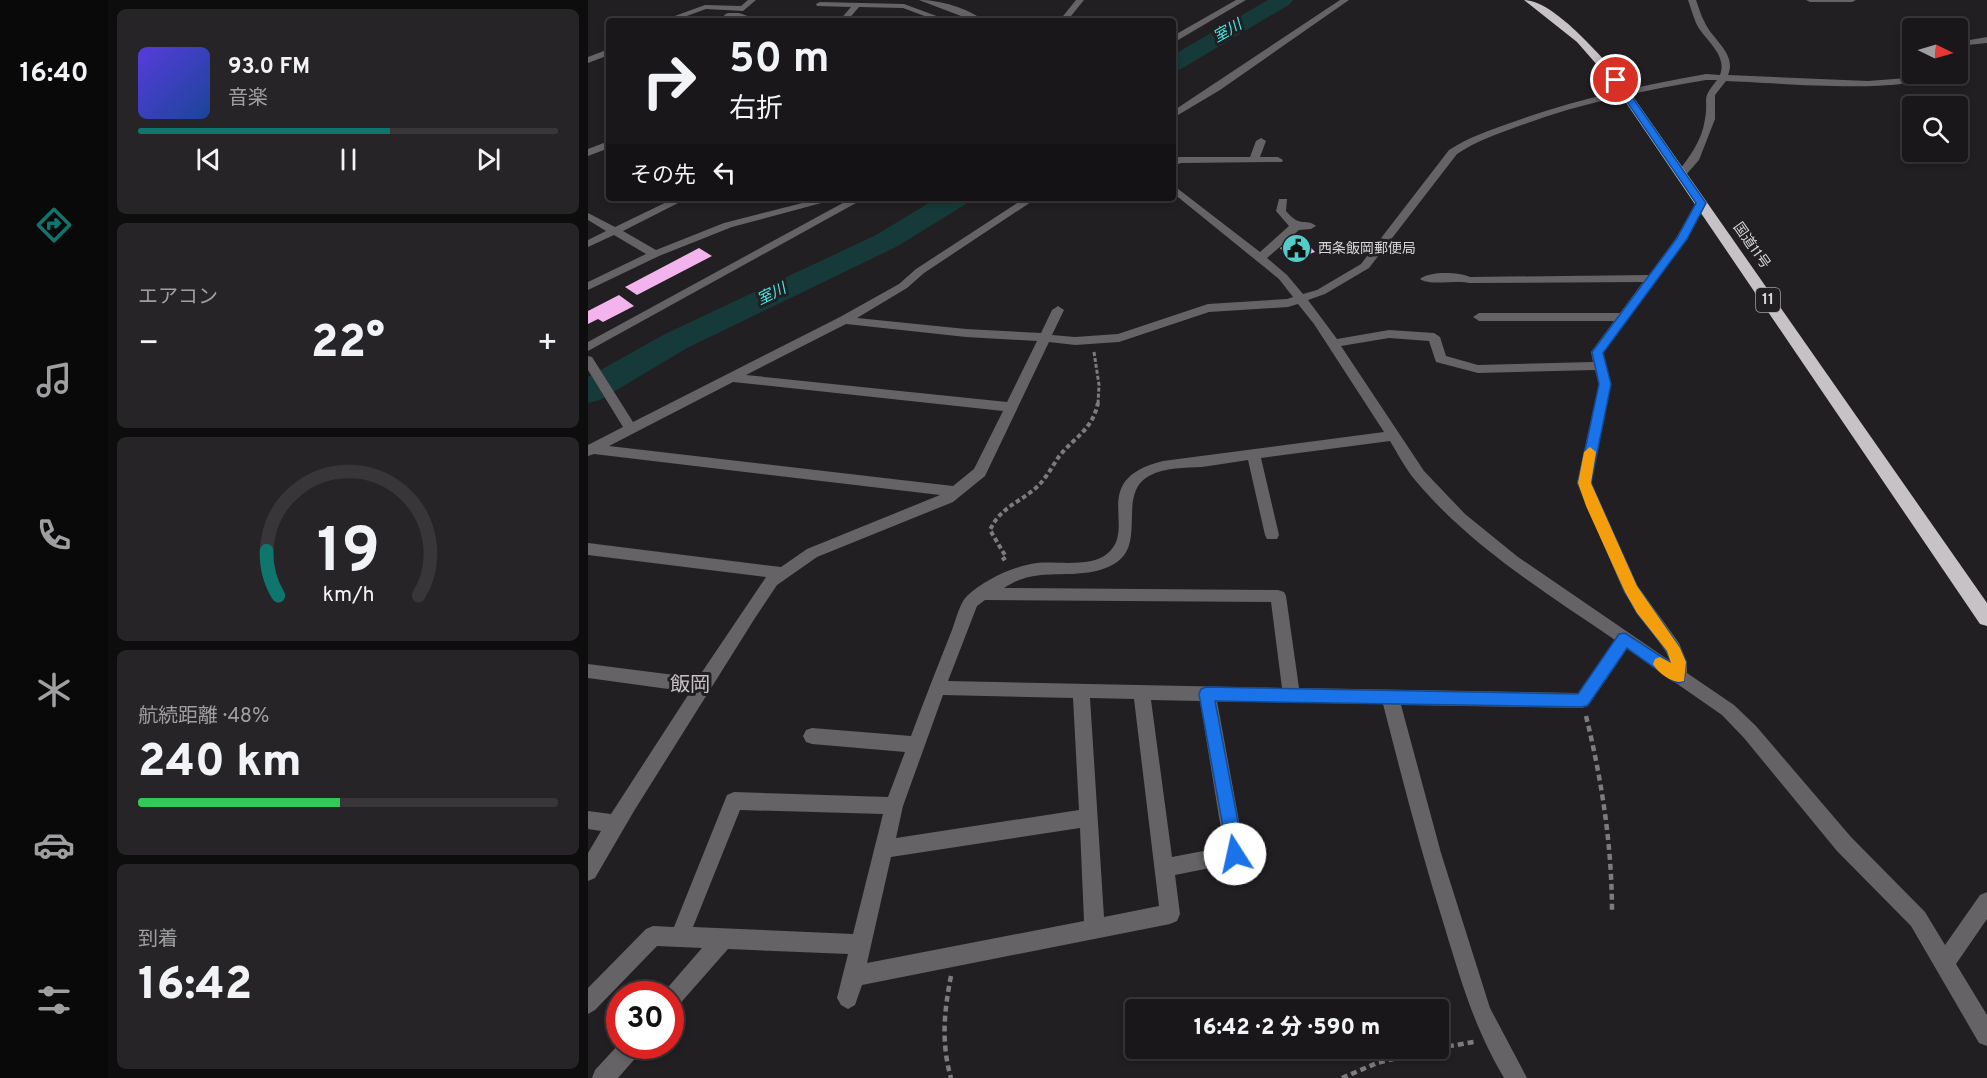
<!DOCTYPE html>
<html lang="ja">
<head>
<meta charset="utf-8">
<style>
	:root { --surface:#1a171a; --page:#272427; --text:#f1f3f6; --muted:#9f9fa2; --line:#383639; --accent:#0f766e }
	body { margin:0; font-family:Overpass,"Noto Sans JP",sans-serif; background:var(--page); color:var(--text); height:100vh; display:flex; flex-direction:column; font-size:22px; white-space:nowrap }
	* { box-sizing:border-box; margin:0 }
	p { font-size:20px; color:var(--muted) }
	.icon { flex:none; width:33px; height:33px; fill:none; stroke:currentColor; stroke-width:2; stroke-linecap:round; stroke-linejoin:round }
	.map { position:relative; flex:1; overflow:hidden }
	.panel { display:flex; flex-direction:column; gap:9px; padding:9px; background:#0e0d0e; width:480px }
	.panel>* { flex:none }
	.top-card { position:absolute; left:18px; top:18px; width:570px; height:183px; border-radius:6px; box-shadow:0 3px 9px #0003,0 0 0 2px var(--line); background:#1a171a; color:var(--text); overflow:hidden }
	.needle { width:39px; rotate:95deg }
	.tools { position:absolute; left:1314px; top:18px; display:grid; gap:12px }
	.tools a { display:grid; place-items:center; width:66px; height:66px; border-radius:6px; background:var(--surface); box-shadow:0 3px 9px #0003,0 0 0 2px var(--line); font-size:30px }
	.speed { position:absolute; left:18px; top:981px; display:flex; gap:12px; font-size:30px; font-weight:700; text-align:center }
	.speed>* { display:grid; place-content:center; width:78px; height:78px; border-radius:50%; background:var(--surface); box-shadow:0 3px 9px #0003,0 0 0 2px var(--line); line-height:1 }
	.speed .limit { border:9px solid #d22; background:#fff; color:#111 }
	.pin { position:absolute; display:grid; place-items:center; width:51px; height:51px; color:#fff; margin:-26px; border:3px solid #fff; border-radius:50%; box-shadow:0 2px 6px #0007 }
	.me { position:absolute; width:66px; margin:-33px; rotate:350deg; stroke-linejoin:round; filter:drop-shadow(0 0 4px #0008) }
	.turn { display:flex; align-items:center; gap:21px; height:126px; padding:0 24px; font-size:27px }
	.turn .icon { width:78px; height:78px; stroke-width:2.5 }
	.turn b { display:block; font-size:42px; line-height:51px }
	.then { display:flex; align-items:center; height:57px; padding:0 24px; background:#0003; gap:12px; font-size:22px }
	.big { font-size:45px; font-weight:800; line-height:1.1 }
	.panel .tile { flex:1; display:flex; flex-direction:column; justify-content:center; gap:9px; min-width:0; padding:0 21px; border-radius:9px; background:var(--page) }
	.panel .dial { align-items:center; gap:0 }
	.dial svg { height:156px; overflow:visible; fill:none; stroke:var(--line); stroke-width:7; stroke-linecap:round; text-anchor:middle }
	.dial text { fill:var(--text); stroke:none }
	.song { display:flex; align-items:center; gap:18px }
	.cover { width:72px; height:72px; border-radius:9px; background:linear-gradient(135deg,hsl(250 70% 55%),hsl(220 70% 35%)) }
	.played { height:6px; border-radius:3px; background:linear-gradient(90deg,var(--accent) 60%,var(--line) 60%) }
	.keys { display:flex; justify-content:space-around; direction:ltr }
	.heat { display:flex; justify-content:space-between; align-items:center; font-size:33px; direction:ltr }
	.charge { height:9px; border-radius:4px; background:linear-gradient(90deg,#34c759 48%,var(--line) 0) }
	.trip { position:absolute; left:537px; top:999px; width:324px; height:60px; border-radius:6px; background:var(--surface); box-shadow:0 3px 9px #0003,0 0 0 2px var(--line); font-weight:800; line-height:60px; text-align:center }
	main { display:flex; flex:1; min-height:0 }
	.tab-bar { display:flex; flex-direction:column; width:108px; justify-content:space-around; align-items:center; background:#0a090a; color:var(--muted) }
	.tab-bar .icon { width:42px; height:42px }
	.tab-bar .active { color:var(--accent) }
	.tab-bar b { font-size:27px; color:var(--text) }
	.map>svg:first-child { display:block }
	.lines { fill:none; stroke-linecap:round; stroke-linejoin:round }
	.river { fill:#153a39; fill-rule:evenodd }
	.building { fill:#f3b3ec }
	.path-far2 { stroke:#7d7b7d; stroke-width:3; stroke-dasharray:4 2; stroke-linecap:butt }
	.path-far1 { stroke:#7d7b7d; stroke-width:4; stroke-dasharray:4.5 3; stroke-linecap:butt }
	.path { stroke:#7d7b7d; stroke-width:4.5; stroke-dasharray:6 4; stroke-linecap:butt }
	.minor { fill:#656365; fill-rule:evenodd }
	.highway { fill:#c6c2c6; fill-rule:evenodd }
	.route { fill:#1a73e8; stroke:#114b97; stroke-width:1.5 }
	.slow { fill:#f59e0b }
	.labels { text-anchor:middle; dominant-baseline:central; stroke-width:6; stroke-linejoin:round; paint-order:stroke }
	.far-street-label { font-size:14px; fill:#d7d5d7; stroke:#221f22 }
	.far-poi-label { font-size:14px; fill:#d7d5d7; stroke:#221f22; text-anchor:start }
	.far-water-label { font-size:15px; font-style:italic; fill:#43eeea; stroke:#221f22 }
	.shield { fill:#221f22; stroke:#a19ea1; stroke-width:1.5 }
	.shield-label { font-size:15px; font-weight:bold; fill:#d7d5d7 }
	.quarter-label { font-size:20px; fill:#c7c3c6; stroke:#221f22 }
</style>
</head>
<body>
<main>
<nav class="tab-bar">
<b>16:40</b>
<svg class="icon active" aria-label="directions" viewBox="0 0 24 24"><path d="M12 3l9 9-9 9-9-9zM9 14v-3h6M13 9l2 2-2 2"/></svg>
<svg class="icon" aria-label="music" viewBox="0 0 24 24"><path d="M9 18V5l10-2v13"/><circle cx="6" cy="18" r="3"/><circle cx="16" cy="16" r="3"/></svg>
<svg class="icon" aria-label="phone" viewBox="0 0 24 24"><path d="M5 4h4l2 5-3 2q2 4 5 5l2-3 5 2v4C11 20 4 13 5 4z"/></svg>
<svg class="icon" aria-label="climate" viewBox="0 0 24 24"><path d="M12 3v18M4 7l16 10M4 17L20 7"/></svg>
<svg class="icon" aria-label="car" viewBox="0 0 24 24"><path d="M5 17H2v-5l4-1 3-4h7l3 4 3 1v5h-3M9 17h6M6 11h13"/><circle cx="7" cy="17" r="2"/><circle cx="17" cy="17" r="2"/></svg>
<svg class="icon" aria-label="filters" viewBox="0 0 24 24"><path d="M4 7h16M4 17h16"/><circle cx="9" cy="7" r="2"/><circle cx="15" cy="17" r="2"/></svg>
</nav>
<section class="panel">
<div class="tile">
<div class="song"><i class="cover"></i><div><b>93.0 FM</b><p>音楽</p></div></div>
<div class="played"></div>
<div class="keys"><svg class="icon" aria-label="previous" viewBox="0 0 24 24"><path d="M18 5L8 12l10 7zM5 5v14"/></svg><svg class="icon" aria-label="pause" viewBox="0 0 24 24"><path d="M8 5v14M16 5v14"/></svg><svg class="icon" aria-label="next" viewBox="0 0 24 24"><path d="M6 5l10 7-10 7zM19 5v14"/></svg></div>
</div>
<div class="tile"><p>エアコン</p>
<div class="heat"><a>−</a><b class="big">22°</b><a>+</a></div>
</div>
<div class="tile dial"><svg viewBox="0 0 100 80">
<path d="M14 69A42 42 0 1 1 86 69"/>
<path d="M14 69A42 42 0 0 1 8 46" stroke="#0f766e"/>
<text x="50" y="56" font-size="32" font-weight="700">19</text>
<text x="50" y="72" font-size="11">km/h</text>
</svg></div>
<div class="tile"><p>航続距離 · 48%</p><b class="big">240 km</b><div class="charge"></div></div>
<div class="tile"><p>到着</p><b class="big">16:42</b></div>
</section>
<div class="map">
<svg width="1399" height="1078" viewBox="0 0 1399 1078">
	<rect width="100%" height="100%" fill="#221f22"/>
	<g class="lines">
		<g class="river">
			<polygon points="680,0 705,0 702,4 593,69 585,71 585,55"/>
			<polygon points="349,198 382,198 378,204 308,247 99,348 12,400 0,403 0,377 77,334 288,235"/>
		</g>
	</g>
	<g class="building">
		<polygon points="714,238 727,252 704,260 692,248 696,246 694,245"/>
		<polygon points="111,248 124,256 49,295 37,287"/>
		<polygon points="31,295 46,306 15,322 10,319 0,324 0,311"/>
	</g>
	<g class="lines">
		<polyline class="path-far2" points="506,352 511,385 510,404"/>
		<path class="path-far1" d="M414 560 418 557 402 530C412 507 433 502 450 486 459 477 465 465 472 455 488 436 504 430 510 403"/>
		<g class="path">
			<path d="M998 716C1014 781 1024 846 1024 913"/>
			<path d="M363 976C356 1011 353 1043 363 1078"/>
			<polyline points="850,1048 886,1042"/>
			<polyline points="754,1078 789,1063 850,1048"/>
		</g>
		<g class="minor">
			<polygon points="160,0 168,0 155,11 118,9 85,21 73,21 117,5 153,6"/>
			<path d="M331 0C352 0 380 8 396 21H386Z"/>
			<polygon points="488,0 496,0 479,21 471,21"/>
			<polygon points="648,0 658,0 585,43 585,36"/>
			<polygon points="752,0 761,0 632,90 585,118 585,111"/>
			<path d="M1100 0H1108C1111 8 1113 16 1117 23 1125 40 1149 54 1140 75L1280 81 1319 78 1335 74H1347C1317 96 1181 82 1138 81L1127 95V119L1111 160 1097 176 1093 177 1088 174C1101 158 1114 141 1117 119 1121 97 1112 101 1129 80H1118C1054 91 992 103 931 126 909 134 888 141 869 154L781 268 737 294 720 300 749 339 801 330 846 333 852 337 858 356 890 365 1005 362 1003 352 1026 321H891L885 317 891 313H1032L1055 282 881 283C868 280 841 286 832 279 842 271 870 272 882 277L1061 275 1088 238 1109 201H1117L1118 203 1099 239 1015 352 1023 384 1003 483 1049 585 1091 643 1099 662V673L1146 705 1168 726 1263 837 1337 912 1357 945 1392 895 1399 892V919L1368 964 1399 1015V1046L1391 1043 1323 926 1249 851 1156 738 1134 715 1039 649 1000 706 994 708 813 705 853 853 902 1008 939 1078H916C886 1027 873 981 856 925 833 852 814 778 795 704L629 701 657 854 654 861 647 863 587 875 592 914 589 921 582 924 274 985 267 1005 260 1009 253 1005 249 998 260 954 140 949 89 1007 82 1010V994H74L75 993 114 948 69 946 7 1010 0 1014V988L58 929 65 926 86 927 139 795 146 792 300 797 317 752 224 744 218 742 215 736 218 730 224 728 323 736C336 701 350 665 364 630 368 620 371 604 379 596 396 580 425 566 449 563 470 561 503 568 520 553 550 527 499 480 575 461L796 432 726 324 710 304 700 307 621 312 531 342 487 345 461 342 397 476 365 502 229 557 189 585 167 618 46 811 7 878 0 881V853L13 831 0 829V811L23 814 102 692 0 678V664L110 678 178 577 0 555V543L193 567 219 549 352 495 6 454 0 456V445L35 427 0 370V356L4 357 45 422 252 317 311 284 328 269 437 198H449L336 273 319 288 269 318 378 329 453 333 464 310 470 306 476 310 464 335 487 337 530 334 620 304 699 299 705 297 691 279 585 193V185L672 252 701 226 688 211 691 199H699L698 211C713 229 717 217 728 226L723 229 711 230 679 258 699 275 715 294 729 290 773 264 861 150C881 137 902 130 925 122 988 99 1052 86 1118 74L1132 75C1140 54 1116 40 1108 23 1105 16 1103 8 1100 0ZM258 324 378 337 449 341 419 402 158 375ZM801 338 841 341 848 362 890 373 1007 370 1011 384 989 483 1036 592 1078 652 1082 661 930 557 877 514 836 471 753 346ZM145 382 415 411 386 469 365 486 21 446ZM802 441C810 454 817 468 827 480 882 546 957 592 1027 640L990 693 711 688 698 596 696 592 690 590 416 588C424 583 432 579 441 577 468 571 501 579 526 564 560 545 528 494 561 476 577 467 597 468 614 467 630 465 645 462 660 460L677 535 679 539H689L691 535 673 458ZM397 600 683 602 694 688 360 681 389 606ZM355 695 485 698 491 810 308 838 315 806ZM502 698 546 699 571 906 516 917ZM563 700 612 701 636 847 584 857ZM152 810 295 814 265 934 105 927ZM492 828 496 921 279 963 303 857Z"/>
			<polygon points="1218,0 1268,0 1264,2 1222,2"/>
			<polygon points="232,2 316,4 362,21 350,21 315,8 271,7 259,21 251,21 263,7 229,6 228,4"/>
			<polygon points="140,13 151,13 174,21 137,17 136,15"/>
			<polygon points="1399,37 1399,43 1370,46 1370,42"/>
			<polygon points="21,49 21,55 0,63 0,57"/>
			<polygon points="673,138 678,141 672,157 690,157 695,160 694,162 593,163 585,166 585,159 591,157 662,157 668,141"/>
			<polygon points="21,141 21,148 0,156 0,149"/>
			<polygon points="87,198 100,198 35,231 68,250 136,223 234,198 252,198 144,227 71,256 0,290 0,282 58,254 26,235 0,247 0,240 18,231 0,220 0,213 27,227"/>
			<polygon points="264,198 277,198 0,351 0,342"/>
			<polygon points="32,1043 32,1046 54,1046 51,1054 30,1078 4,1078 7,1070"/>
		</g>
		<path class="highway" d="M936 0C965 0 1013 56 1032 78L1399 603V626L1392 624 1024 82 989 42Z"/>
	</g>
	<polygon class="route" points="1028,77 1031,78 1118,203 1099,239 1015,353 1023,384 1003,483 1049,586 1092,648 1098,662 1096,681 1091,683 1085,681 1039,648 1000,705 994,707 627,701 656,854 654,860 647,862 641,860 611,694 613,689 618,687 990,694 1031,634 1037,633 1083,663 1079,651 1049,613 1037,592 990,483 1011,384 1004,352 1089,238 1108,203 1024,80"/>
	<path class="slow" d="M1002 447 1008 452 1003 483 1049 586 1092 648 1098 662 1096 681C1086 685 1070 673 1065 664L1067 659 1072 657 1083 663 1079 651 1049 613 1037 592 998 506 990 483 996 452Z"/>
	<defs>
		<symbol id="civic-disc" viewBox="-11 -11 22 22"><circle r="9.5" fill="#53cdca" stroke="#221f22"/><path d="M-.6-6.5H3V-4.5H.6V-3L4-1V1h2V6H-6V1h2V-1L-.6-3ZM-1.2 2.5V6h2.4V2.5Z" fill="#111"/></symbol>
	</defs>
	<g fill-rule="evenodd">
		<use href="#civic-disc" x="692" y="232" width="33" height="33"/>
	</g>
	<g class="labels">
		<g class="far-street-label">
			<text transform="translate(1163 246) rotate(55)">国道11号</text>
		</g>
		<g class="far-poi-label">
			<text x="730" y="249">西条飯岡郵便局</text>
		</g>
		<g class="far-water-label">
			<text transform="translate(640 32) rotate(-30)">室川</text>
			<text transform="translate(184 295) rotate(-26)">室川</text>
		</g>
		<rect class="shield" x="1168" y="288" width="24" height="24" rx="4.5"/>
		<g class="shield-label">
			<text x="1180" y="300">11</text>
		</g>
		<g class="quarter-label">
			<text x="102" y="686">飯岡</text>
		</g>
	</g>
</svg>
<div class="tools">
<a><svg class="needle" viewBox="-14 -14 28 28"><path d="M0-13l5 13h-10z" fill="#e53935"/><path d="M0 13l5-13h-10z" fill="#9f9fa2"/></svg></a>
<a><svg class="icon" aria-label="search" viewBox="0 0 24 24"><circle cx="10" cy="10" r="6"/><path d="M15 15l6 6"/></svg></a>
</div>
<div class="speed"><div class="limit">30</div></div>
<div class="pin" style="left:1028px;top:80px;background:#d93025"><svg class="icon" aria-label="arrive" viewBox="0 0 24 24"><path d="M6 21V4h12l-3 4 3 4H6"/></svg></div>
<svg class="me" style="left:647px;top:854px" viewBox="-20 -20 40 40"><circle r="19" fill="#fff"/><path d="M0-13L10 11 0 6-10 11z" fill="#1a73e8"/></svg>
<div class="trip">16:42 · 2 分 · 590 m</div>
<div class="top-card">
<div class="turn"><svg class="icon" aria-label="right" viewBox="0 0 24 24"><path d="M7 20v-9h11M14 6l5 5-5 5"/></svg><div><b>50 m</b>右折</div></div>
<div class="then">その先<svg class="icon" aria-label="left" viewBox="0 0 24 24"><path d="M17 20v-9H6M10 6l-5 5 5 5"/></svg></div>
</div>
</div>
</main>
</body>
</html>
